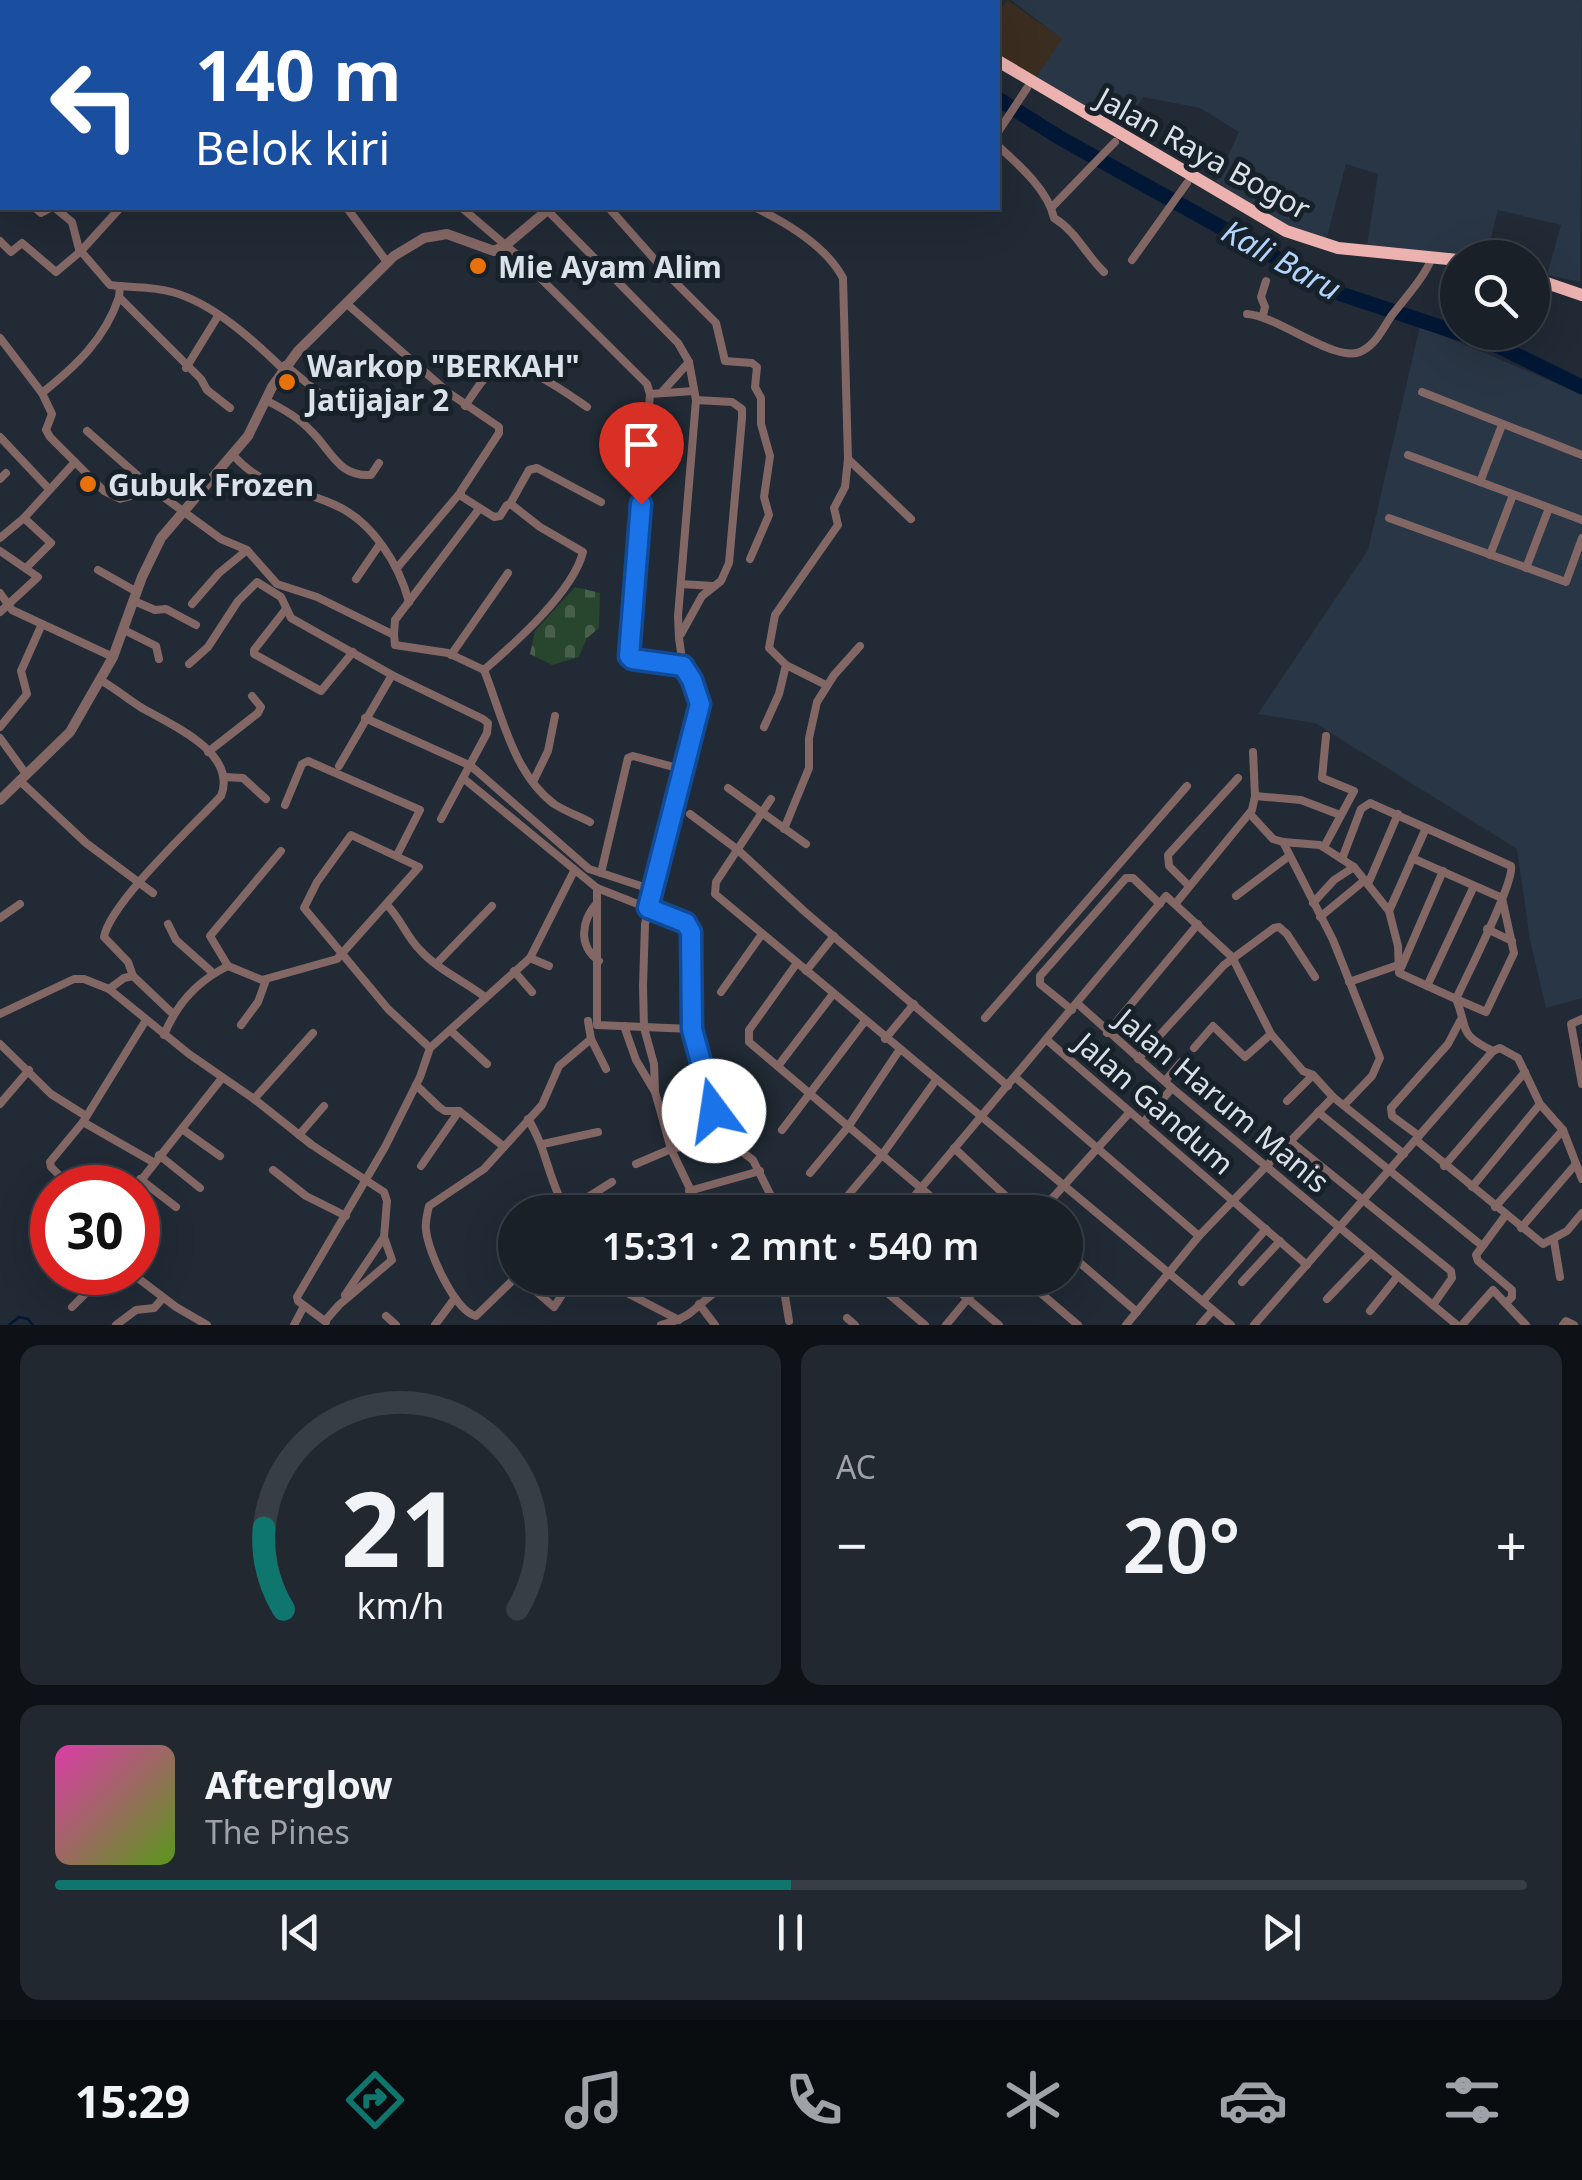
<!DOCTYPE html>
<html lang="id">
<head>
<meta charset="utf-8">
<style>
	:root { --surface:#192028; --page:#222830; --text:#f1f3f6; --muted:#9fa3a8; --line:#373e45; --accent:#0f766e }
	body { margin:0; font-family:"Noto Sans",sans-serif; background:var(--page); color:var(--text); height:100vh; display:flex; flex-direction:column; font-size:38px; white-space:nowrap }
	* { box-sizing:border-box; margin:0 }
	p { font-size:32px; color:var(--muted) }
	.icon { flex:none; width:55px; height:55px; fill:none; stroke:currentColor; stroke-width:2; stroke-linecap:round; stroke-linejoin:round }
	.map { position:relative; height:1325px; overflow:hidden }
	.details { display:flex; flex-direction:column; gap:20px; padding:20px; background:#0e1216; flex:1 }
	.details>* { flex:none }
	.banner { position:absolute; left:0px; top:0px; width:1000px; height:210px; box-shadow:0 10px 40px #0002,0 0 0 2px var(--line); background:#1a4fa0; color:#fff; overflow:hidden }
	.controls { position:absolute; left:1440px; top:240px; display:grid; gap:20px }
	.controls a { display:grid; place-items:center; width:110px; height:110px; border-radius:50%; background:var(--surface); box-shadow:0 10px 40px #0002,0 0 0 2px var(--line); font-size:50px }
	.speed { position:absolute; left:30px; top:1165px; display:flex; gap:20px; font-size:50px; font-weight:700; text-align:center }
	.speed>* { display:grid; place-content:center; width:130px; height:130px; border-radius:50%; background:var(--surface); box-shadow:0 10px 40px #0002,0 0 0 2px var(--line); line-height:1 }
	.speed .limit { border:15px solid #d22; background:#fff; color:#111 }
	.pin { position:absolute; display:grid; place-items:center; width:85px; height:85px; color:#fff; margin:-102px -42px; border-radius:50% 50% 50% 0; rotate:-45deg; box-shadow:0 0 10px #0007 }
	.pin .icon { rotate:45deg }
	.me { position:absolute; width:110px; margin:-55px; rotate:346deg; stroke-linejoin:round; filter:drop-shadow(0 0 8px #0008) }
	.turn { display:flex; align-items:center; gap:35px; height:210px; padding:0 30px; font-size:45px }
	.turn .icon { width:130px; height:130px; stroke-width:2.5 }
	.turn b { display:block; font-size:70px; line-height:85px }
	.big { font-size:75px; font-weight:600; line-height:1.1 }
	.details .tile { flex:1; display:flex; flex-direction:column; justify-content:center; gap:15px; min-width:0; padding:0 35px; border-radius:20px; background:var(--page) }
	.details .dial { align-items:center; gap:0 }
	.dial svg { height:260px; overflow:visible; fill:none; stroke:var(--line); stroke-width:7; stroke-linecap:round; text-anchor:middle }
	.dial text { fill:var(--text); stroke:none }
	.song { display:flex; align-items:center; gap:30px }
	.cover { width:120px; height:120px; border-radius:15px; background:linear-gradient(135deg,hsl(320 70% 55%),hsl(90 70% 35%)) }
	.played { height:10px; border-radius:5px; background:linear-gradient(90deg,var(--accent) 50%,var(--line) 50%) }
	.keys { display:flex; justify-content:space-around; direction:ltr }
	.heat { display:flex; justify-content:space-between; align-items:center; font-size:55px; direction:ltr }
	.details .tiles { flex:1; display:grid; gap:20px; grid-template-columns:1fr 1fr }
	.tile:last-child { grid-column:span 2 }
	.trip { position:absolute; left:498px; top:1195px; width:585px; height:100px; border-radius:50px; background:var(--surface); box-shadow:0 10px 40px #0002,0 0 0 2px var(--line); font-weight:600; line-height:100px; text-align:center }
	.menu { display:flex; height:160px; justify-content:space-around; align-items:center; background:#0a0d10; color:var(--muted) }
	.menu .icon { width:70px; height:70px }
	.menu .current { color:var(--accent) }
	.menu b { font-size:45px; color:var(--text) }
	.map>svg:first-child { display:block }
	.commercial { fill:#3b2e20 }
	.built { fill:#293645 }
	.cemetery { fill:url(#cemetery-stones) }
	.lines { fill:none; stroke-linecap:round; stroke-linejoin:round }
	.stream { stroke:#001735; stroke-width:2.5 }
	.river { stroke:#001735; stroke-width:15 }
	.minor { stroke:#836765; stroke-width:8 }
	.tertiary { stroke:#836765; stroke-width:10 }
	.trunk { stroke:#ecb2af; stroke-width:12 }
	.route-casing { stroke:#114b97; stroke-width:25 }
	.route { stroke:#1a73e8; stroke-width:18 }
	.food-dot { fill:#e8710a; stroke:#17212a; stroke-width:4 }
	.labels { text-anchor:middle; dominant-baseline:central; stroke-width:10; stroke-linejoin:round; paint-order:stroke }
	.street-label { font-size:30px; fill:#dbe1e8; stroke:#17212a }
	.poi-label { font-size:30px; font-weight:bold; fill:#dbe1e8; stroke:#17212a; text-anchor:start }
	.water-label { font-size:32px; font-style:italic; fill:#b3d4fd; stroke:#17212a }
</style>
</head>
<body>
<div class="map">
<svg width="1582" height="1325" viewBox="0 0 1582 1325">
	<defs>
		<pattern id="cemetery-stones" width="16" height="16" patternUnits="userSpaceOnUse" patternTransform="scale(2.5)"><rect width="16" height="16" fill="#28452e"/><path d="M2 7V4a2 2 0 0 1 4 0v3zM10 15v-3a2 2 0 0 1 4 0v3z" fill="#47604c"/></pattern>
	</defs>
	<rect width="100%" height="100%" fill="#212a35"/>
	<polygon class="commercial" points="1007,0 1063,39 1035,79 998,53 998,14"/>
	<g class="built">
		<polygon points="1011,0 1582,0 1580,282 1547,275 1561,225 1498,210 1486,257 1366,252 1378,174 1346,164 1326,241 1286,227 1216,182 1239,132 1200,108 1143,97 1122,132 1035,79 1062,39"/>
		<polygon points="1420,326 1582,394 1582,998 1546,1008 1530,940 1517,849 1315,723 1258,714 1368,550"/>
	</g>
	<polygon class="cemetery" points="575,587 600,593 599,628 587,638 579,657 552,665 530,654 535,631"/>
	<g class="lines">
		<polyline class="stream" points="9,1325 19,1317 28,1319 33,1325"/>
		<g class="river">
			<polyline points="867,0 869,2"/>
			<polyline points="998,99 1062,139 1341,294 1498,346 1582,387"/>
		</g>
		<g class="minor">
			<polyline points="247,0 248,2"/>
			<polyline points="270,0 273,2"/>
			<polyline points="414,0 415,2"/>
			<polyline points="522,0 522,2"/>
			<polyline points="829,0 833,2"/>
			<polyline points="331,2 334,0"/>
			<polyline points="0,8 2,11"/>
			<polyline points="0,78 2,75"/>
			<polyline points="998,132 1027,88"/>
			<polyline points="0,137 2,135"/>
			<path d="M998 146C1019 165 1048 190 1054 218 1077 232 1085 254 1104 272"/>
			<polyline points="1053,206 1115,142"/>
			<polyline points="35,208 41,213 50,208"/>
			<path d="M55 208 72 222 79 249 110 285C130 288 151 286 172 292 213 303 253 340 283 369"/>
			<polyline points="347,208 387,262"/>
			<polyline points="462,208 516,254 647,384 650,394 629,655 632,659 683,667"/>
			<polyline points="609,208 671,278 716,323 725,361 752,363 757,367 755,387 761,398 761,424 770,456 764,497 769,515 750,559"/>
			<path d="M756 208C787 223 826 246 843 278L848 459 911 519"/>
			<polyline points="547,210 678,343 689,362 696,400 678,616 679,638 683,667 692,680 700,704 645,924 643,986 644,1028 654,1064 655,1092 671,1149 701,1212"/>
			<polyline points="0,241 11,252 22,243 56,272 81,251 120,208"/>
			<polyline points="1132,260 1187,183"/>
			<polyline points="120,286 119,297 201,379 207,390 230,408"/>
			<path d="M347 304 449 393 499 427V433L461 491V496L494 517 500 516 507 505H512L540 527 583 552C573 592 515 643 484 670"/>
			<path d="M1247 314C1279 316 1337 365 1362 351 1377 343 1383 328 1392 315 1406 297 1423 279 1432 258"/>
			<polyline points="1263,315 1265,307 1261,297 1266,281"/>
			<path d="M0 338 42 393 52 414 46 430 50 437 104 491 120 499 154 490 221 539 247 550 277 584 317 597 394 635 395 645 448 653 484 670C502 715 513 773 554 804 565 811 578 816 590 822"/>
			<polyline points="285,365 330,402"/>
			<polyline points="186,368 218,316"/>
			<polyline points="662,392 689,362"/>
			<polyline points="1422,392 1582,455"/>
			<path d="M42 393C76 366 105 339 119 297"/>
			<polyline points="650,394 694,391"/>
			<path d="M265 400C282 408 298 417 311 431 331 450 338 477 371 475L379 463"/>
			<path d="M465 406C473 395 483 376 495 369 517 356 568 394 587 407"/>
			<polyline points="87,431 154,490"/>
			<polyline points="0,437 49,489"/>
			<path d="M232 454C268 493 291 485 335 505 372 521 399 564 409 602"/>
			<polyline points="1408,455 1582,520"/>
			<polyline points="0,479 6,473"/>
			<polyline points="1480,482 1502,425"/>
			<polyline points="510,504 529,470 537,468 601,502"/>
			<polyline points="24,518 51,543 26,568"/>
			<polyline points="1389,518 1566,582 1582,538"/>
			<polyline points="0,538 24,518 75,462"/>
			<polyline points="0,551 38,577 0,612"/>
			<polyline points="1490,555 1513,495"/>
			<polyline points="397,568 460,493"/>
			<polyline points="1526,568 1549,508"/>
			<polyline points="98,570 137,592"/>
			<polyline points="356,579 380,544"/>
			<polyline points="681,584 713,586"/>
			<polyline points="0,593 12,610 113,657"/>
			<polyline points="134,601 155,610 166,609 196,625"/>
			<polyline points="192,604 219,573 247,550"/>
			<polyline points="286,609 254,650 254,654 321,691 353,652"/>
			<polyline points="124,630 156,646 159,659"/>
			<polyline points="681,634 702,596 721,581 729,563 742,418 742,409 732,402 696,400"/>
			<polyline points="394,635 395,620 479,509"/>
			<polyline points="451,655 508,573"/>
			<polyline points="189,664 208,647 238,601 257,582 281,597 291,618 392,675 483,719 488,723 487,733 441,819"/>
			<polyline points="786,665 826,685"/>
			<path d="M102 681C116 689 129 700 142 708 172 725 238 753 221 796 194 825 110 903 104 937L128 962 133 976"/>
			<polyline points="365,718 471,766 589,869 653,890"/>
			<polyline points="0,727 27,694 21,671 42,624"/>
			<polyline points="764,727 779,694 786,665 769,648 775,615 838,525 834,508 845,487 848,459"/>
			<polyline points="0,738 26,774"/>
			<polyline points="208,752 258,713 261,707 252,696"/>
			<polyline points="339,766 392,675"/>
			<polyline points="224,777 243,778 266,799"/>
			<polyline points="463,778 597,888 686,923 691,932 691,1029 708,1095 724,1138 753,1160 775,1204"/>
			<polyline points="19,780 86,843 153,893"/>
			<polyline points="533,782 548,751 555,716"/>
			<polyline points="728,788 806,844"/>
			<polyline points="1255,796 1301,800 1340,815"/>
			<polyline points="771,799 716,882 715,894 1231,1325"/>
			<polyline points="285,805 302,764 308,761 420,810 397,855"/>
			<polyline points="690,814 738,850 804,911 1008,1086"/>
			<path d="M1250 814 1273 839 1283 842 1320 845 1354 867 1389 911 1398 946 1399 973 1456 999C1469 1029 1456 1033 1493 1051L1500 1048 1518 1058 1540 1104 1563 1130 1582 1179"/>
			<polyline points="784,829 809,768 809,738 817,702 834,675 860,646"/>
			<polyline points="1283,842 1333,940 1380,1058 1372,1076 1345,1104"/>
			<polyline points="1324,847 1354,791 1322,778 1326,736"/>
			<path d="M1342 859 1361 809 1370 803 1511 866C1515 882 1466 977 1456 999L1486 1012 1514 953 1502 898 1412 858"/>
			<polyline points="601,873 628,758 633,756 681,769"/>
			<polyline points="1368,884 1398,814"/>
			<polyline points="1189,886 1169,866 1168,855 1238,778"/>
			<polyline points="597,888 597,1025 691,1029"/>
			<polyline points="1236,896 1289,856"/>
			<path d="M597 903C581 921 578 946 599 961"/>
			<polyline points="1176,903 1252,810 1255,796 1253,752"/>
			<polyline points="1313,903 1334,880 1354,867"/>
			<path d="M387 905C401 919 406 936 420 950 437 969 464 981 485 997"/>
			<polyline points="1389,911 1426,828"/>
			<polyline points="1320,917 1365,880"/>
			<polyline points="0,918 20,904"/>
			<polyline points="168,924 176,940 213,973"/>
			<polyline points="1487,929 1512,941"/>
			<polyline points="530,958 549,966"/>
			<polyline points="437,963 492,906"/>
			<polyline points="797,963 749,1030 749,1042 949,1212"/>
			<polyline points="228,966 210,936 281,851"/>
			<polyline points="1401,968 1443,871"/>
			<polyline points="514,971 532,992"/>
			<polyline points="806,971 834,936"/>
			<polyline points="1349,982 1398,965"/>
			<polyline points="1427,986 1474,886"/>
			<polyline points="109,989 124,978 133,976 173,1014"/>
			<polyline points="721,992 762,934"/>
			<polyline points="1078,1004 1172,1088 1457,1325"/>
			<polyline points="1072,1010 1040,984 1040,976 1126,878 1133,878 1160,904"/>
			<polyline points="0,1014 74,979 84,979 109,989 189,1054 254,1099 312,1145 384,1192 387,1201 384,1237 392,1260 339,1305 325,1321"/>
			<polyline points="985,1018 1187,786"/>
			<polyline points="1582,1019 1571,1024 1582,1084"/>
			<polyline points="588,1021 591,1039 606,1069"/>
			<polyline points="241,1025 258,1002 266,980"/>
			<polyline points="624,1026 636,1060 655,1092"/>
			<polyline points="451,1031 487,1064"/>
			<polyline points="1107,1033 1198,924"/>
			<polyline points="1271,1034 1303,1071 1313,1075 1333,1097 1404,1154"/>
			<path d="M164 1035C177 1003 197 981 228 966L262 980 337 959 419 867 351 835 317 882 304 908 388 1009 430 1048"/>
			<polyline points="885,1039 914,1004"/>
			<polyline points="1047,1040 1307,1265"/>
			<polyline points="0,1044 51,1094 86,1116"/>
			<polyline points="1138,1059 1224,965 1274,928 1279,927 1287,934 1315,977"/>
			<polyline points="778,1066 833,994"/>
			<polyline points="1016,1078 1199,1236"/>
			<polyline points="1165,1081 1181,1062"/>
			<polyline points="416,1085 439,1107 445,1111 459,1111 503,1146"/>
			<polyline points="254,1099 313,1033"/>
			<polyline points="1287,1101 1313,1075"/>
			<polyline points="0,1104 29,1070"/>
			<polyline points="1318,1112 1481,1245"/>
			<path d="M528 1119C547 1149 549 1183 567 1212"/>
			<polyline points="83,1122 153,1162"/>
			<polyline points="1143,1123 1172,1088"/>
			<polyline points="182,1129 220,1156"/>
			<polyline points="782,1130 865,1021"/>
			<polyline points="299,1135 324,1106"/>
			<polyline points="1419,1136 1392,1116 1391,1108 1448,1044 1460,1021"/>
			<polyline points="1416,1140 1543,1244 1567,1231 1582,1213"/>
			<polyline points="1290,1141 1451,1271 1452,1278 1433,1305"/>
			<polyline points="543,1144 598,1132"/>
			<polyline points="954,1148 1023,1212"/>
			<polyline points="159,1155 200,1188"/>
			<polyline points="636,1164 671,1149 724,1138"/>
			<polyline points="421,1166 459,1111"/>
			<polyline points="1444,1166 1525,1072"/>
			<polyline points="273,1170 306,1196 346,1216"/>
			<polyline points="810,1173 848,1127 900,1049"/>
			<polyline points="140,1179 176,1207"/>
			<polyline points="1472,1187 1540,1104"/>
			<polyline points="72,1188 51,1167 50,1162 83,1122 146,1020"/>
			<polyline points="135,1188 222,1078"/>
			<polyline points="689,1191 760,1171"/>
			<polyline points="1495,1207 1563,1130"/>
			<polyline points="566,1211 612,1182"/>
			<polyline points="616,1212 622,1209 627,1212"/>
			<polyline points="834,1212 882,1155 936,1080"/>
			<polyline points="901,1212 1166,896 1232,957 1271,1034 1245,1057 1213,1026 1194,1048"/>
			<polyline points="1040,1212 1130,1112"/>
			<polyline points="1505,1216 1476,1255 1478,1261 1512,1290 1512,1297 1506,1303"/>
			<polyline points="1521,1228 1575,1165"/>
			<polyline points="1554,1241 1560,1277"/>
			<polyline points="1065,1250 1137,1312"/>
			<polyline points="130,1272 176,1307 207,1325"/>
			<path d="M515 1278 476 1316C455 1311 428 1252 426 1230 425 1222 427 1214 429 1206L484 1169 542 1105 559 1066 591 1039"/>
			<polyline points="521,1278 554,1307 573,1278"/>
			<polyline points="615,1278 629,1294 679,1320"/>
			<polyline points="870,1278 925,1325"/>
			<polyline points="943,1278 999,1325"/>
			<polyline points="1023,1278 1078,1325"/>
			<polyline points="1242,1282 1280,1241"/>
			<polyline points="784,1290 789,1321"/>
			<polyline points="345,1295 384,1237"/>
			<polyline points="1327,1299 1370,1254"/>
			<polyline points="1203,1301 1266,1229"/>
			<polyline points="699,1304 715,1325"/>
			<polyline points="72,1307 107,1272"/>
			<polyline points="1370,1311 1397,1277"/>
			<polyline points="386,1316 396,1325"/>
			<polyline points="847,1318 855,1325"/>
			<polyline points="326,1322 298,1301 297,1297 385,1147 420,1077 430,1048 530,958 574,871"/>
			<polyline points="116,1325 136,1310 154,1308 163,1298"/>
			<polyline points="294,1325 304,1306"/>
			<polyline points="435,1325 455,1298"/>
			<path d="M661 1325C671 1322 681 1320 690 1313 705 1302 715 1287 735 1284 771 1278 804 1301 842 1278"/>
			<polyline points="946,1325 985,1278"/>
			<polyline points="1126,1325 1199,1236 1333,1097"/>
			<polyline points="1200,1325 1213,1310"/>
			<polyline points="1254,1325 1493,1051"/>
			<polyline points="1462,1325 1493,1290 1526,1325"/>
			<polyline points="1563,1325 1566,1321 1574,1325"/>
		</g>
		<g class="tertiary">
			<polyline points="792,2 794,0"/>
			<polyline points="0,800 70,732 113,657 142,577 161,538 248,436 272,387 298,351 394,256 424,238 447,234 494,251 506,245 550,208"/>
		</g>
		<g class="trunk">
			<polyline points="902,0 905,2"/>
			<polyline points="914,0 917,2"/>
			<polyline points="998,61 1286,231 1338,248 1458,260"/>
			<polyline points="1532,278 1582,295"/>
		</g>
	</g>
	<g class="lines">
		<defs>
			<polyline id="route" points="641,504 629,656 632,659 683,666 692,680 700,704 648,908 686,923 691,932 692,1029 714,1111"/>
		</defs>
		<use href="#route" class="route-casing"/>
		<use href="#route" class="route"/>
	</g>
	<g class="food-dot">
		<circle cx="478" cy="266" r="10"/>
		<circle cx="287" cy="382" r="10"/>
		<circle cx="88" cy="484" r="10"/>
	</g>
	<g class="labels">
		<g class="street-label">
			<text transform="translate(1204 153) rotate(29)">Jalan Raya Bogor</text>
			<text transform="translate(1223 1100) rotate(40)">Jalan Harum Manis</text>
			<text transform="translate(1155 1103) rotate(41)">Jalan Gandum</text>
		</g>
		<g class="poi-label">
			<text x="498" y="266">Mie Ayam Alim</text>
			<text x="307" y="365">Warkop "BERKAH"<tspan x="307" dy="34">Jatijajar 2</tspan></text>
			<text x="108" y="484">Gubuk Frozen</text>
		</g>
		<g class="water-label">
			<text transform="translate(1282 259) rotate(29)">Kali Baru</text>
		</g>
	</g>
</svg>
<div class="controls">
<a><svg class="icon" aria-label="search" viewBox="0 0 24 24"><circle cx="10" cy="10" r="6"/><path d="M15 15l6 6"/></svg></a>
</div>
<div class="speed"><div class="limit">30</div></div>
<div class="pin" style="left:641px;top:504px;background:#d93025"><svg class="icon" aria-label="arrive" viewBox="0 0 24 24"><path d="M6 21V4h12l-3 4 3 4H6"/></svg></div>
<svg class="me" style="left:714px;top:1111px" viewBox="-20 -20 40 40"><circle r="19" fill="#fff"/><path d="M0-13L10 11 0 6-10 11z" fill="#1a73e8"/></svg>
<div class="trip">15:31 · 2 mnt · 540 m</div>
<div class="banner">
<div class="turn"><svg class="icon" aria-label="left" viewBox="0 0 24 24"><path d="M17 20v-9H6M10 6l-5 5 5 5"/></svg><div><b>140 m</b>Belok kiri</div></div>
</div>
</div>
<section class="details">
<div class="tiles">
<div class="tile dial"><svg viewBox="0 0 100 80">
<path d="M14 69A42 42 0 1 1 86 69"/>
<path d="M14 69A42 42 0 0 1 8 44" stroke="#0f766e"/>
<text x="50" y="56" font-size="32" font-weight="700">21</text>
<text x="50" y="72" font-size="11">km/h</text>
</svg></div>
<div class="tile"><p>AC</p>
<div class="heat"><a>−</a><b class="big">20°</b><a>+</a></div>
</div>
<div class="tile">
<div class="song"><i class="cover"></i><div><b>Afterglow</b><p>The Pines</p></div></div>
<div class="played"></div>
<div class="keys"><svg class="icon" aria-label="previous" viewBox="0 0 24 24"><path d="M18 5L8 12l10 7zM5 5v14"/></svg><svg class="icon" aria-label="pause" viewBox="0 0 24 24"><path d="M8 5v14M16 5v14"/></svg><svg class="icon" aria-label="next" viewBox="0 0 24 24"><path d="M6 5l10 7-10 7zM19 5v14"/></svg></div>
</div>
</div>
</section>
<nav class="menu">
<b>15:29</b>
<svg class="icon current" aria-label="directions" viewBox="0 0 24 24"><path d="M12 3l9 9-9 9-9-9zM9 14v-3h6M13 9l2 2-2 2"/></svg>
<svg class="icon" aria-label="music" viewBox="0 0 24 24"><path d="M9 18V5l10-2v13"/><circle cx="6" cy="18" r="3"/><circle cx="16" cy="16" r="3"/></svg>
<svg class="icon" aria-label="phone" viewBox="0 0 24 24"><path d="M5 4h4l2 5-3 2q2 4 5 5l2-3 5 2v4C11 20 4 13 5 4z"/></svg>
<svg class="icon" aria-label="climate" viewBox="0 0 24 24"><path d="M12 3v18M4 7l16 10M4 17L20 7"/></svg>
<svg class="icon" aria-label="car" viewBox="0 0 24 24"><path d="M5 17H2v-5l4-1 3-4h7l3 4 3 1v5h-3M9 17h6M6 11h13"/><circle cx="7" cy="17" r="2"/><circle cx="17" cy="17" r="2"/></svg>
<svg class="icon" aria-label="filters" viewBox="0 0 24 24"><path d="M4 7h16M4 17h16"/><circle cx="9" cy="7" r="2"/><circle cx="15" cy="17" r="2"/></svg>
</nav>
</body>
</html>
